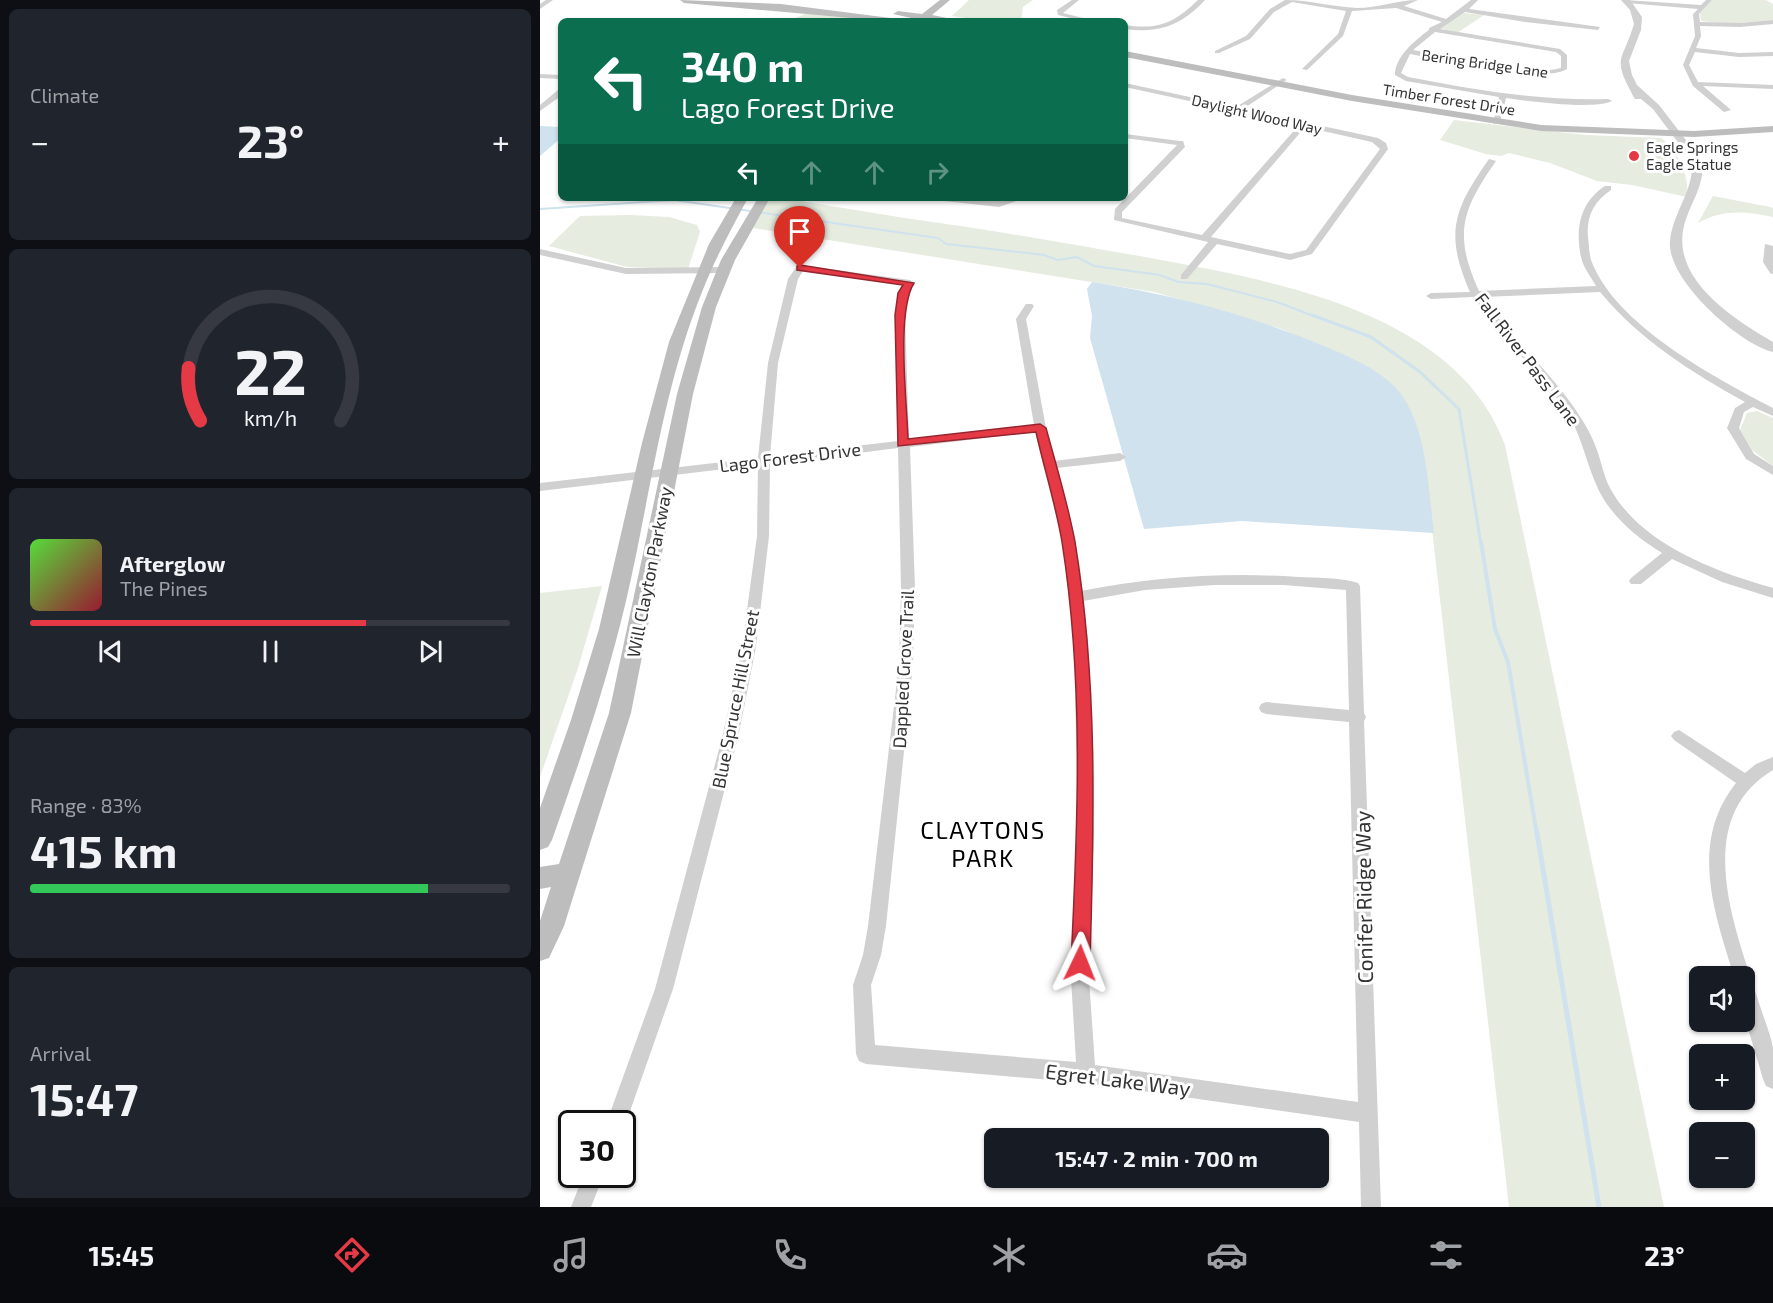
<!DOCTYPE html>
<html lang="en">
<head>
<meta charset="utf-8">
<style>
	:root { --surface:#171b24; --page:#20242c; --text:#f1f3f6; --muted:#9ea1a6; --line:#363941; --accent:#e63946 }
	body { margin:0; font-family:"Exo 2",sans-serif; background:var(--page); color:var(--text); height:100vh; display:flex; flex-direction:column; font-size:22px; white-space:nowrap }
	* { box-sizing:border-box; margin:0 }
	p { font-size:20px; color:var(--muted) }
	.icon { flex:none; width:33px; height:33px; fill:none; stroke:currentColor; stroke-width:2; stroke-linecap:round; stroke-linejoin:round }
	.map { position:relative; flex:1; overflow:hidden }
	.side { display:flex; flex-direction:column; gap:9px; padding:9px; background:#0d0f14; width:540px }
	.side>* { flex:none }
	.hud { position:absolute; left:18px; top:18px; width:570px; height:183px; border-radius:9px; box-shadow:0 2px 4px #0004; background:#0b6e4f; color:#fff; overflow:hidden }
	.controls { position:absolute; left:1149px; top:966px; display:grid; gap:12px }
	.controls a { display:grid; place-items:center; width:66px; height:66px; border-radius:9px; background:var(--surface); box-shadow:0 2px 4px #0004; font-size:30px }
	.speed { position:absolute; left:18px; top:1110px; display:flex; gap:12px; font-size:30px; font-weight:700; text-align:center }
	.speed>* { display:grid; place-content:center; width:78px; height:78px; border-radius:50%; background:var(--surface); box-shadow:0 2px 4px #0004; line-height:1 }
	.speed .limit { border:3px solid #111; border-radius:9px; background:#fff; color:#111 }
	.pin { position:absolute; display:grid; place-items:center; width:51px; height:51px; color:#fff; margin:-62px -26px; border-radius:50% 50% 50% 0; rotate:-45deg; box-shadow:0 0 6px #0007 }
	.pin .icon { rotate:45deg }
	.me { position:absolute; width:66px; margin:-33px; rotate:2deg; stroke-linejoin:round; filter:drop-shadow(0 0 4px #0008) }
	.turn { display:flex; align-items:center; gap:21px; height:126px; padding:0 24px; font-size:27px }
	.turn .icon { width:78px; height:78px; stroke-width:2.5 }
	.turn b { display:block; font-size:42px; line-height:51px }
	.lanes { display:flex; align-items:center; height:57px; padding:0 24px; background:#0003; justify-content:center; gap:30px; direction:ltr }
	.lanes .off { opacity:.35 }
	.big { font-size:45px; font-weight:700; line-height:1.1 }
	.side .widget { flex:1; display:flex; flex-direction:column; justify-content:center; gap:9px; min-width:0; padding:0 21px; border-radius:9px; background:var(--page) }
	.side .dial { align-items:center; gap:0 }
	.dial svg { height:156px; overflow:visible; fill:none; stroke:var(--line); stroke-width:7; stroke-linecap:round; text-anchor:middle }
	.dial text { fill:var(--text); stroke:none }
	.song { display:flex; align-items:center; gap:18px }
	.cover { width:72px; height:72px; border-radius:9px; background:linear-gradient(135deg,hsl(110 70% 55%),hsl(350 70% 35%)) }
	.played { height:6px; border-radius:3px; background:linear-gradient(90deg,var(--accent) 70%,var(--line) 70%) }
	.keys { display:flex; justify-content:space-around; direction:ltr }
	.heat { display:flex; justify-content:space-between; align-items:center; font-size:33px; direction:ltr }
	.charge { height:9px; border-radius:4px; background:linear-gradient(90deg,#34c759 83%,var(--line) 0) }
	.trip { position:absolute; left:444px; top:1128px; width:345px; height:60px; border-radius:9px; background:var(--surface); box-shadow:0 2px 4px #0004; font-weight:700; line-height:60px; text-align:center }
	.menu { display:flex; height:96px; justify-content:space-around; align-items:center; background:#090b0e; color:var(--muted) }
	.menu .icon { width:42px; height:42px }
	.menu .current { color:var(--accent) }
	.menu b { font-size:27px; color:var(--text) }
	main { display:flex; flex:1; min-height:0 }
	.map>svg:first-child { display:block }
	.green { fill:#e6ecdf }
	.water { fill:#cfe2ee }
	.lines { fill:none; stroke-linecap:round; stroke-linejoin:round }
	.stream-far3 { stroke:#cfe2ee; stroke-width:2 }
	.stream-far2 { stroke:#cfe2ee; stroke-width:3 }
	.stream-far1 { stroke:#cfe2ee; stroke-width:4 }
	.stream { stroke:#cfe2ee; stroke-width:5 }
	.minor { fill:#d0d0d0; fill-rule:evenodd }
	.tertiary { fill:#d0d0d0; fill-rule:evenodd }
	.secondary { fill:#bdbdbd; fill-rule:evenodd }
	.route { fill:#e63946; stroke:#96252e; stroke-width:1.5 }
	.poi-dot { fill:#e63946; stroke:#fff; stroke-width:2 }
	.labels { text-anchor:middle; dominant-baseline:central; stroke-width:6; stroke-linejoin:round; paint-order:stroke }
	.far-street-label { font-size:15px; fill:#333; stroke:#fff }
	.far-poi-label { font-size:15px; fill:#333; stroke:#fff; text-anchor:start }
	.street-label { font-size:18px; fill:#333; stroke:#fff }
	.near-street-label { font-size:21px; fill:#333; stroke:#fff }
	.near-neighbourhood-label { font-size:24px; letter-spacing:1.5px; fill:#000; stroke:#fff }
</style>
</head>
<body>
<main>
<section class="side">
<div class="widget"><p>Climate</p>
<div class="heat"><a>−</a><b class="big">23°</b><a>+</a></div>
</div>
<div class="widget dial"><svg viewBox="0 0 100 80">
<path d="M14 69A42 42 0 1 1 86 69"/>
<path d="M14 69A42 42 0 0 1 8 42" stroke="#e63946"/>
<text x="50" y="56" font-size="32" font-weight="700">22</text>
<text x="50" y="72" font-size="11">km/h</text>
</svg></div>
<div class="widget">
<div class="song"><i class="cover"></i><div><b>Afterglow</b><p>The Pines</p></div></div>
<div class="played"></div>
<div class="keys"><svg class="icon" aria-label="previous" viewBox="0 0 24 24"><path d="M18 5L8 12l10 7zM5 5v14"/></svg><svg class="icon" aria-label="pause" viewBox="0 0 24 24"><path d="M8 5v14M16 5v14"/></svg><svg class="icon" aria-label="next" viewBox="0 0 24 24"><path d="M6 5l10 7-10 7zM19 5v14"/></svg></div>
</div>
<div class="widget"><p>Range · 83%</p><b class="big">415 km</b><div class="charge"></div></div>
<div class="widget"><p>Arrival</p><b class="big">15:47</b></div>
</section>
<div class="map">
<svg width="1233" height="1207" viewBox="0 0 1233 1207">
	<rect width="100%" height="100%" fill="#fff"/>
	<g class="green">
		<polygon points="429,0 493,0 483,7 481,21 447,21 412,16"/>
		<polygon points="1172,0 1226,0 1233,4 1233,20 1190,24 1161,21 1160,13"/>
		<polygon points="271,12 318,17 312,21 247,21"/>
		<polygon points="924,13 944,15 917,33 899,28"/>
		<path d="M914 120 1046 135 1121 138C1138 151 1150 177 1147 197L1092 185 1057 181 1010 163 969 153 961 156 946 154 900 140Z"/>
		<path d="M1173 196 1230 207 1233 208V217C1206 211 1182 209 1158 223Z"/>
		<path d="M230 198C252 198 275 204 297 207 340 214 383 221 427 227 486 236 546 247 605 257 729 280 916 310 965 445L1124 1207H969L884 458 876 427 835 371 742 329 614 292 213 228Z"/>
		<polygon points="90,215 129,217 157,225 160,232 148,269 87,267 9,246 40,216"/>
		<polygon points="1217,411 1233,418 1233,466 1212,450 1200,430 1207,413"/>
		<polygon points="62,586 38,668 0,777 0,593"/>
	</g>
	<g class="water">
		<polygon points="0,126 21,127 21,138 0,156"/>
		<path d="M552 282C632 295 704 313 779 344 807 356 845 370 863 397 888 435 888 489 894 533L702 521 604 529 550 338 552 316 547 289Z"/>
	</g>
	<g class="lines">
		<polyline class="stream-far3" points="0,209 134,200 398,238 406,244 504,255 518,260 537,257 554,266 620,275 638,282 667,284 737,302 776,317"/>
		<polyline class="stream-far2" points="772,315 831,337 880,372 919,409 941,544"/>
		<polyline class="stream-far1" points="941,542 955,629 968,662 997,835"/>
		<polyline class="stream" points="997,833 1059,1207"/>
		<g class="minor">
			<polygon points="6,0 13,0 0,9 0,4"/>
			<polygon points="532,0 539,0 523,13 555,21 543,21 518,15 517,10"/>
			<path d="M658 0H665C642 25 618 34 585 29V25C619 30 634 23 658 0Z"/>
			<path d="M745 0C769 0 793 7 817 8 838 8 858 0 878 0L864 6 906 19 931 0H938L929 9 1060 27 1058 30 985 22 925 12 900 29 1020 49 1027 55V69C1000 85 904 60 870 54L861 73 868 77C935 90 1000 101 1068 99L1072 101C1055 110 987 101 966 98L960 122 953 124 959 97 866 81 855 75C855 57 874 41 889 30V28L902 22 856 8 812 11 803 36 767 70 762 69 798 34 806 11 752 2 734 12 710 39 679 53H675V51L706 36 730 9ZM895 32 1016 52 1021 56V68C983 78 912 57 873 50Z"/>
			<polygon points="1085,0 1161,5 1166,0 1172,0 1159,14 1160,22 1200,23 1233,20 1233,24 1200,27 1160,26 1161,36 1156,48 1199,53 1233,52 1233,56 1199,57 1155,52 1149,65 1158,82 1233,85 1233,89 1163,86 1191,110 1184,112 1153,86 1143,65 1155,36 1153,14 1158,9 1087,3"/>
			<polygon points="0,74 21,75 21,79 0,78"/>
			<path d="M743 78 747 80 745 81 703 109 838 138 846 143 848 149 772 254 750 260 677 244 647 279H641V275L668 242 574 220 575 209 637 145 585 138V134L640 141H643L645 147 582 212V218L662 235 759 125 585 87V83L696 107ZM765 127 832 142 840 149 766 250 750 254 671 237Z"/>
			<polygon points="18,90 21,90 21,96 0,111 0,105"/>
			<path d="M949 159 956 161C922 210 913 234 939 291L1056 286C1051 277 1043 267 1041 257 1035 229 1040 202 1065 186H1071V190C1054 201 1046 217 1048 237 1049 244 1049 253 1051 260 1075 325 1174 377 1233 408V416L1213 407 1204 412 1199 428 1214 454 1233 466V475L1206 459 1187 428 1195 408 1205 402C1151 372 1100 340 1060 292L943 297C969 336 1006 367 1033 406 1041 418 1050 431 1055 445 1061 459 1063 475 1070 488 1100 544 1176 572 1233 588V598L1182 582 1132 559 1101 584H1091L1089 581 1091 578 1122 553C1096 537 1068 514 1056 484 1044 456 1042 435 1024 408 997 369 960 337 933 297L891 299 886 296 891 293 930 292C904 233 914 209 949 159Z"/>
			<polygon points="400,198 459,201 471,198 485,198 459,207 404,201"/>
			<polygon points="1225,244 1233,246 1233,274 1230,273 1223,262"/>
			<polygon points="0,249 86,268 184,267 189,270 184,273 86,274 0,255"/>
			<path d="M260 265 370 280 375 283 368 293 365 315 369 440 494 425 476 319 486 304H492L494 306 486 319 506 428 514 461 580 453 586 457 580 461 516 468 534 540 541 591C613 577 685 572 758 577 777 578 799 577 818 583L820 586 824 713 826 717 824 721 841 1207H821L819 1122 546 1083 326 1064 319 1061 316 1054 313 985 323 955 328 926 359 664 361 588 358 448 230 464 229 536 216 647 198 738 133 989 83 1131 82 1124H66L115 989 182 738 202 647 217 536 218 465 0 491V483L218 458 228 363 248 279 257 266ZM263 271 364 285 358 293 355 315 358 441 230 456 238 363 258 279ZM495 432 522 540 534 640 538 836 531 979 536 1062 335 1045 331 985 341 955 346 926 373 664 375 588 370 447ZM674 585H743L806 590 809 710 726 702 721 704 719 708 721 712 726 714 809 722 818 1102 555 1065 549 979 554 836 548 640 543 601 605 590Z"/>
			<path d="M1139 730 1205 773 1216 764 1233 757V770C1146 822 1200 940 1222 1012 1226 1024 1231 1036 1233 1048 1233 1061 1233 1075 1233 1089L1226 1086 1223 1079 1204 1015V976H1194C1174 912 1149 842 1196 783L1134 740 1131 736 1134 732Z"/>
			<polygon points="44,1174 64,1174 51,1207 31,1207"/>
		</g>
		<path class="tertiary" d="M1081 0H1090L1102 17 1101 30 1089 61 1092 75 1097 85 1119 105 1162 161C1165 187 1150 202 1144 226 1131 280 1194 319 1233 342V352C1199 344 1126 279 1130 241 1133 212 1154 191 1152 161L1113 109 1101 99H1095C1071 56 1082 64 1094 24L1090 10Z"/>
		<g class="secondary">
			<polygon points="140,0 241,4 374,21 376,19 353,14 358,11 382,14 400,0 410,0 392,15 422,21 345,21 144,3"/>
			<polygon points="585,51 812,95 1001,125 1154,131 1233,126 1233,132 1154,137 1001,131 812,101 585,57"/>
			<path d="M196 198H208C191 229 175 259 162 292 122 391 110 498 86 601 67 682 40 761 12 840L8 847 0 850V808L31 720 59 629 102 443 129 342 169 244Z"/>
			<polygon points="218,198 230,198 195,260 176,307 153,394 91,713 24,926 9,958 0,961 0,921 11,887 0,889 0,867 19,864 69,713 137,394 162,307 181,260"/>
		</g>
	</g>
	<path class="route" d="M260 265 374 283C356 312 367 403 368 439L500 424 506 428C516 465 528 504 535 542 558 681 554 823 550 963L547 969 540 972 534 969 531 963C538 823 544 681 522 542 516 505 504 468 496 432L358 446 355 315 358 293 363 285 257 270V266Z"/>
	<circle class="poi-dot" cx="1094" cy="156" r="6"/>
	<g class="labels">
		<g class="far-street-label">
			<text transform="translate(945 63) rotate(8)">Bering Bridge Lane</text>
			<text transform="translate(909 99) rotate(9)">Timber Forest Drive</text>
			<text transform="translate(717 114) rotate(13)">Daylight Wood Way</text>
		</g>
		<g class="far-poi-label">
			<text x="1106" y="147">Eagle Springs<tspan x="1106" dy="17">Eagle Statue</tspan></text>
		</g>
		<g class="street-label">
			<text transform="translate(988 359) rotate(53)">Fall River Pass Lane</text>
			<text transform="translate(250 457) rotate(-7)">Lago Forest Drive</text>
			<text transform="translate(109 572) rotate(-79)">Will Clayton Parkway</text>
			<text transform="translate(363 669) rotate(-87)">Dappled Grove Trail</text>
			<text transform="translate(195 699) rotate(-79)">Blue Spruce Hill Street</text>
		</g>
		<g class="near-street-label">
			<text transform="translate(823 897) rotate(-91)">Conifer Ridge Way</text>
			<text transform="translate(578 1079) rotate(7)">Egret Lake Way</text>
		</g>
		<g class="near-neighbourhood-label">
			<text x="443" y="829">CLAYTONS<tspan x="443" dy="28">PARK</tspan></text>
		</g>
	</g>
</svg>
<div class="controls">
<a><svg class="icon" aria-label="sound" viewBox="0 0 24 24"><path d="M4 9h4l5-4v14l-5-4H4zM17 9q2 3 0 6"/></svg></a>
<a>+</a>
<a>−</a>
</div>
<div class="speed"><div class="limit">30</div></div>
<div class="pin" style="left:260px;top:268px;background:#d93025"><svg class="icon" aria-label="arrive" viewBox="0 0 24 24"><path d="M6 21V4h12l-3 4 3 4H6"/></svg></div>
<svg class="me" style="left:540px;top:963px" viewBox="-20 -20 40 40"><path d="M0-17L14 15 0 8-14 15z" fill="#e63946" stroke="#fff" stroke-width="4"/></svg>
<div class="trip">15:47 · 2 min · 700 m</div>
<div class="hud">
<div class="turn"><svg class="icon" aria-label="left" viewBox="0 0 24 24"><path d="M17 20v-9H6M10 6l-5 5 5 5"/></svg><div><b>340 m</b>Lago Forest Drive</div></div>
<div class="lanes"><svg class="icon" aria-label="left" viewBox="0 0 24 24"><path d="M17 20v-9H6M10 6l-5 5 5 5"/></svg><svg class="icon off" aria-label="ahead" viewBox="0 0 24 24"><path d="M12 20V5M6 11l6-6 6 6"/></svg><svg class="icon off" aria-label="ahead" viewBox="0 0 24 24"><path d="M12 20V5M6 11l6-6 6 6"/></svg><svg class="icon off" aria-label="right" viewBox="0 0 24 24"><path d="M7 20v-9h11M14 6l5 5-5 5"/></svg></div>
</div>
</div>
</main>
<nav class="menu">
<b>15:45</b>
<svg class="icon current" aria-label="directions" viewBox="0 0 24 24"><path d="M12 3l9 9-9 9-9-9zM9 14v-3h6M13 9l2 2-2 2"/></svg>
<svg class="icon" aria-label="music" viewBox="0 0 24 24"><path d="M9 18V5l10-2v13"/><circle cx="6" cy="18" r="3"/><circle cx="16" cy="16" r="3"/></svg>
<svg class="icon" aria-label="phone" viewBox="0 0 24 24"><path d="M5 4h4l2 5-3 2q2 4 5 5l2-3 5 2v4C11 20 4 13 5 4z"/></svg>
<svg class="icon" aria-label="climate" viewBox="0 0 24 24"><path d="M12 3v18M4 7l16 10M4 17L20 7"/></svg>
<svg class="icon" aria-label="car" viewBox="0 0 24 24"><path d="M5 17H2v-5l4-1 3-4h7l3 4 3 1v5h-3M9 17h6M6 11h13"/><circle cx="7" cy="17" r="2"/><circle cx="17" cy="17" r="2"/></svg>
<svg class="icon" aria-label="filters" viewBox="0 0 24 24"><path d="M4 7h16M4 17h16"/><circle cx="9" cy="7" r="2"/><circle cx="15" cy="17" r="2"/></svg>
<b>23°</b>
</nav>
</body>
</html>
